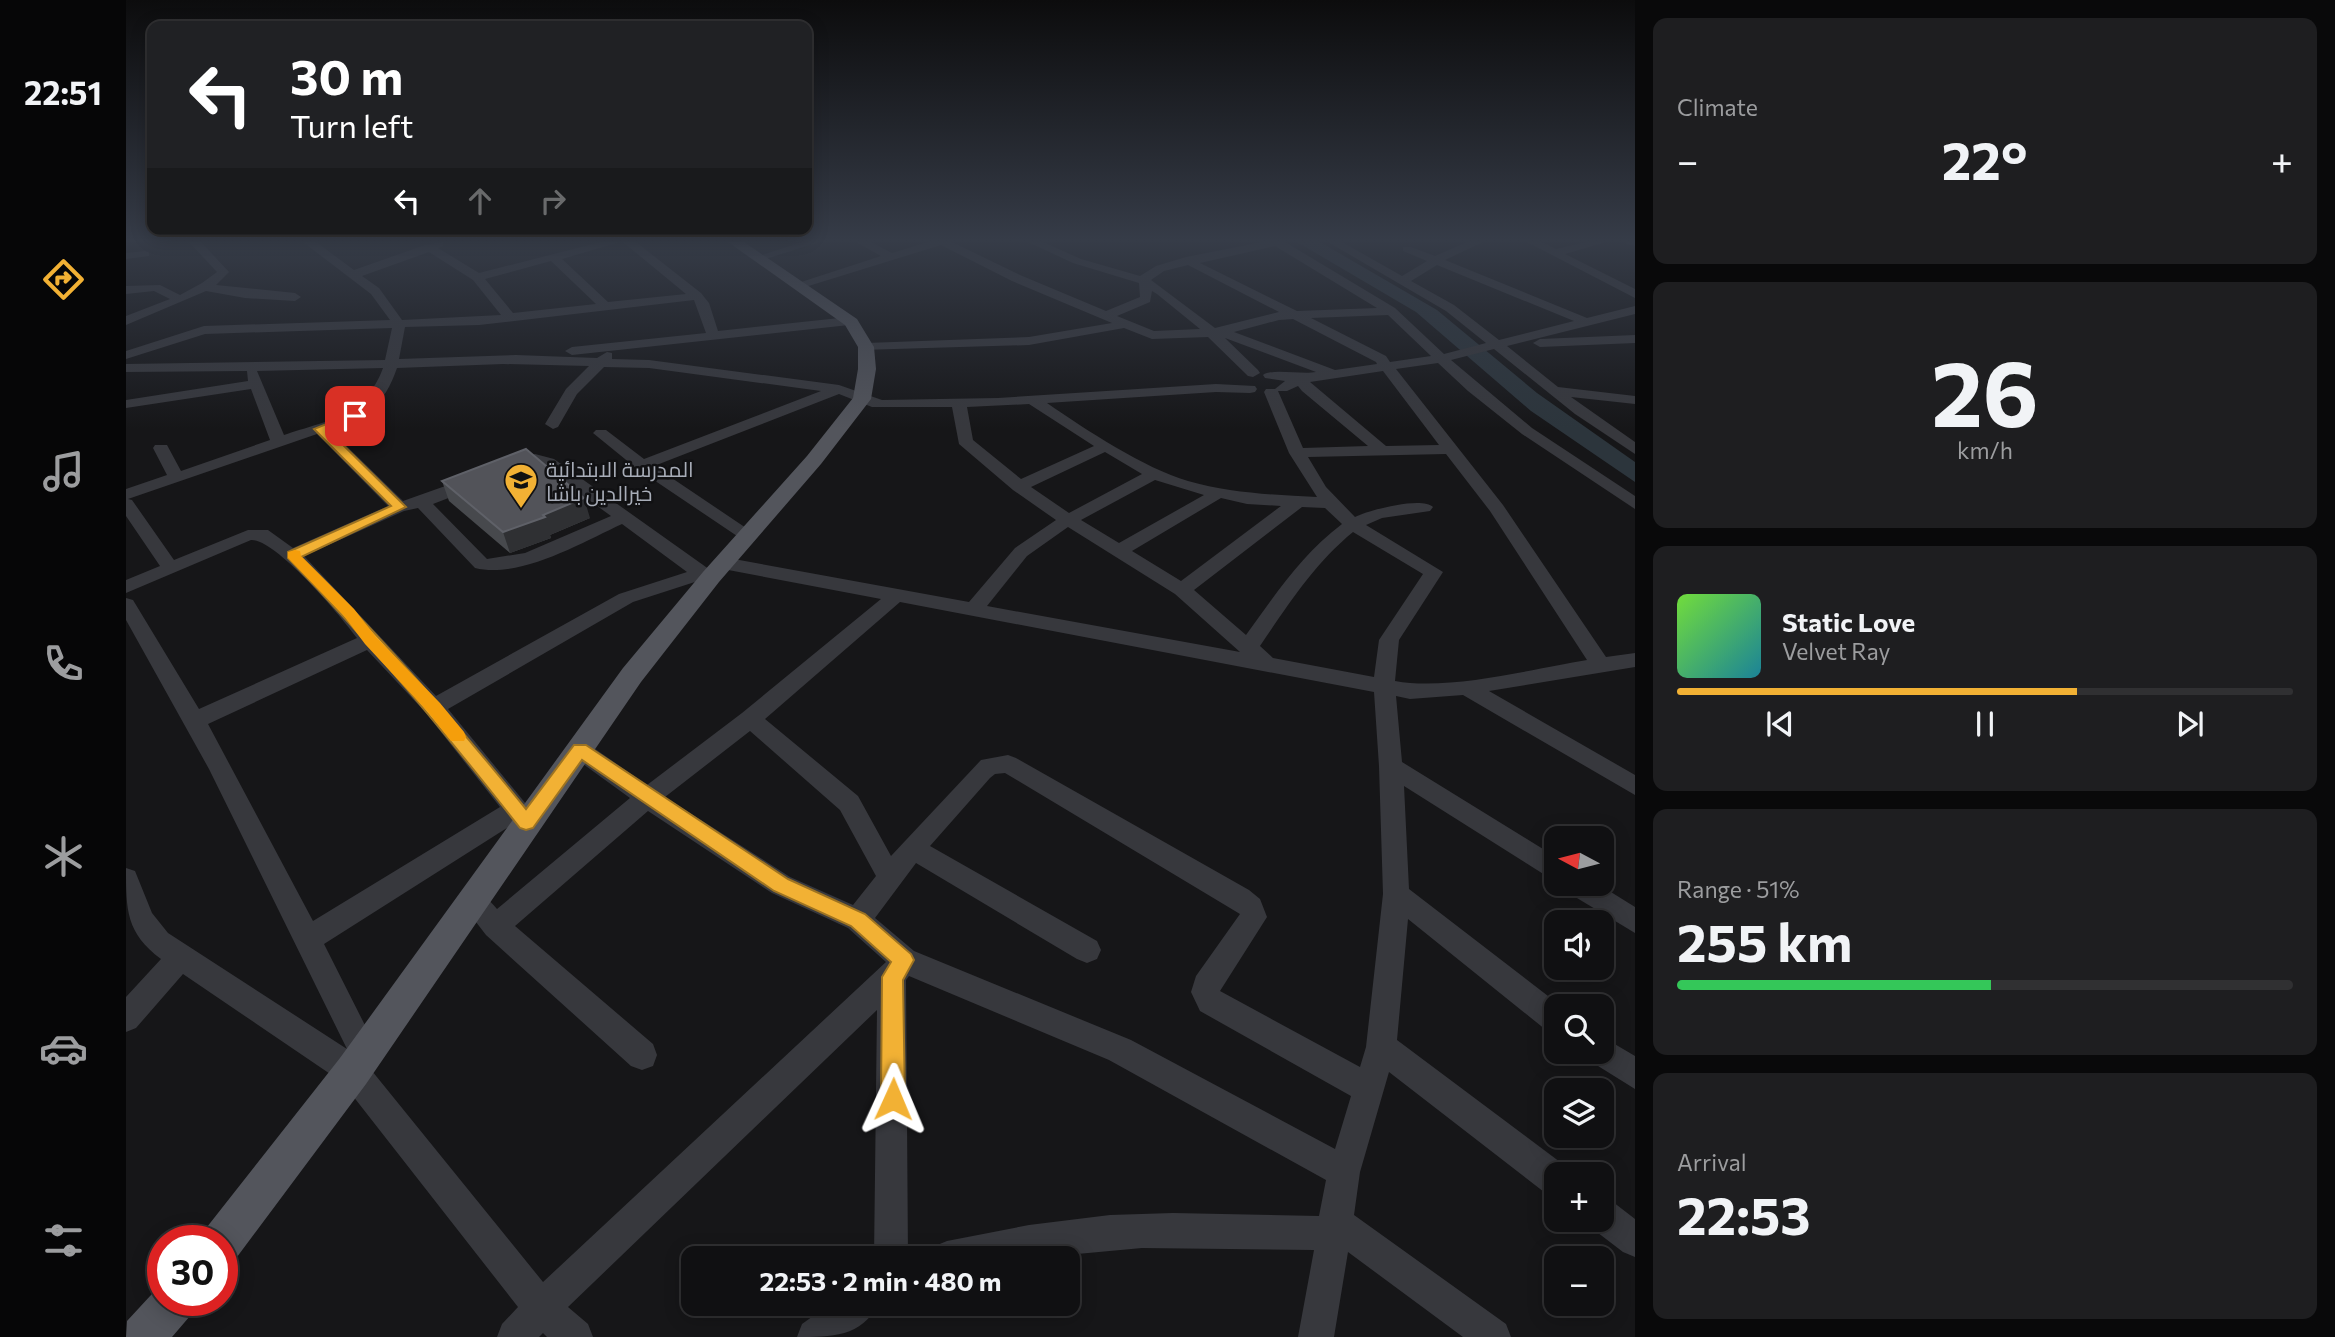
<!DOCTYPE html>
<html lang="en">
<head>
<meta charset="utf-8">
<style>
	:root { --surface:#101012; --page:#1e1e20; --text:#f1f3f6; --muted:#9c9d9f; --line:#303032; --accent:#f2b134 }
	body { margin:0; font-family:Commissioner,Cairo,sans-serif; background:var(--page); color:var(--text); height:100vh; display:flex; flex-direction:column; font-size:26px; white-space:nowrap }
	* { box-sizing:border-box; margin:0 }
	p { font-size:23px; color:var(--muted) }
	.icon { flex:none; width:38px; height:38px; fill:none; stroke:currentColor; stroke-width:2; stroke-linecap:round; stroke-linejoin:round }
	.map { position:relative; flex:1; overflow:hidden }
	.panel { display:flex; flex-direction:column; gap:18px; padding:18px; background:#09090a; width:700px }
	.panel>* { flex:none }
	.guide { position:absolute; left:21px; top:21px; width:665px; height:214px; border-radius:14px; box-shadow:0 4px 18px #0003,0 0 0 2px var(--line); background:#202124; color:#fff; overflow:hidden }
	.needle { width:46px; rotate:277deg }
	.fabs { position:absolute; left:1418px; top:826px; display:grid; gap:14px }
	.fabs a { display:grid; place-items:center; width:70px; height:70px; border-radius:14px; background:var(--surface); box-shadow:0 4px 18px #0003,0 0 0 2px var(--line); font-size:35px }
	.speed { position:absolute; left:21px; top:1225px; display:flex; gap:14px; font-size:35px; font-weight:700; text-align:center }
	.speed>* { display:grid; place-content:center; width:91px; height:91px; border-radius:50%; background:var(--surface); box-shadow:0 4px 18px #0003,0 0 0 2px var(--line); line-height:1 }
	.speed .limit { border:10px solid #d22; background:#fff; color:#111 }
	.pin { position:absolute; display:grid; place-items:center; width:60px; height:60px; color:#fff; margin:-30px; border-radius:14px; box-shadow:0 4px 10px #0006 }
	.me { position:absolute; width:77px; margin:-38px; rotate:1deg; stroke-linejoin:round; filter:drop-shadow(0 0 5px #0008) }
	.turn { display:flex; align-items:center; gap:24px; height:147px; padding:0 28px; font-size:32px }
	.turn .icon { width:91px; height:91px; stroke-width:2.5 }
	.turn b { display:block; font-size:49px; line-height:60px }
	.lanes { display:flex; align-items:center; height:66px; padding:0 28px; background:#0003; justify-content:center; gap:35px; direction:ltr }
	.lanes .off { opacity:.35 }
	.big { font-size:52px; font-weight:700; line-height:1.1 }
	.panel .tile { flex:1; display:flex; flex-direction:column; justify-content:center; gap:10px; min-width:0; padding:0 24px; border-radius:14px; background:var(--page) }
	.panel .dial { align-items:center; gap:0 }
	.dial b { font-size:91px; line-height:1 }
	.song { display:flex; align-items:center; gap:21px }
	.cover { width:84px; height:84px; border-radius:10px; background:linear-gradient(135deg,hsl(100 70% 55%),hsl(190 70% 35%)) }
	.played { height:7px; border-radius:4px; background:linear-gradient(90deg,var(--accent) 65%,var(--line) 65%) }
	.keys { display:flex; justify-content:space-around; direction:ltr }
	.heat { display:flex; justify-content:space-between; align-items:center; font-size:38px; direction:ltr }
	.charge { height:10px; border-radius:5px; background:linear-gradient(90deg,#34c759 51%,var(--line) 0) }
	.trip { position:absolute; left:555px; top:1246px; width:399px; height:70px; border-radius:14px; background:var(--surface); box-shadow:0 4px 18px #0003,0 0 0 2px var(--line); font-weight:700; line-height:70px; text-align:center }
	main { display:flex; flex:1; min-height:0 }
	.tab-bar { display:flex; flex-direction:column; width:126px; justify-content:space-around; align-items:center; background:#060607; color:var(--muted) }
	.tab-bar .icon { width:49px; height:49px }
	.tab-bar .selected { color:var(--accent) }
	.tab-bar b { font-size:32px; color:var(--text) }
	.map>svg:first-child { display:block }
	.water { fill:#2c353c }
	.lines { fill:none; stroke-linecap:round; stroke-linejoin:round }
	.minor { fill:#37383d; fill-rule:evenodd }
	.major { fill:#53555c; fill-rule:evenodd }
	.wall { fill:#47494d }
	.shaded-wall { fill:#2f3033 }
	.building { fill:#525359; stroke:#5f6168; stroke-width:2 }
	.route { fill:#f2b134; stroke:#9d7322; stroke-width:2 }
	.slow { fill:#f59e0b }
	.labels { text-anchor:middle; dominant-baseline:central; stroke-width:5; stroke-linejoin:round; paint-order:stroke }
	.far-poi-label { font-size:21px; fill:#a8adb8; stroke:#111113; text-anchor:start }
</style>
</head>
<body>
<main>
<nav class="tab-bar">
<b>22:51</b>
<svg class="icon selected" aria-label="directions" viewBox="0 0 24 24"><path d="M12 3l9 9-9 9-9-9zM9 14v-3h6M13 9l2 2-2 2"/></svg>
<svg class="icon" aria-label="music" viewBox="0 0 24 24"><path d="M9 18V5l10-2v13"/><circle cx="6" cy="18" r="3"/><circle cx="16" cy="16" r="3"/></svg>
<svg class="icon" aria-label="phone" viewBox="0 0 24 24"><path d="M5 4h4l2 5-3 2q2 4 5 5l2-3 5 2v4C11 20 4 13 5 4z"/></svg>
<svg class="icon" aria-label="climate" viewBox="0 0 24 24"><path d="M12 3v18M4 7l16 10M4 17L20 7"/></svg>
<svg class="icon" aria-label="car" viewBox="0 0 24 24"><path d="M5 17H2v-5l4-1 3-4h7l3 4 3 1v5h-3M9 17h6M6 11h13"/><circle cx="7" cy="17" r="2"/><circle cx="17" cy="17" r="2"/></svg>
<svg class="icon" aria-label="filters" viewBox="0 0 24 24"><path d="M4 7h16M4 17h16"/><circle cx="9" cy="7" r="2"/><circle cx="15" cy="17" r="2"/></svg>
</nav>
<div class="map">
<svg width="1509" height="1337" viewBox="0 0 1509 1337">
	<rect width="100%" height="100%" fill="#161618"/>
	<polygon class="water" points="1171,242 1194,242 1311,310 1411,393 1509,462 1509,482 1405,411 1290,312"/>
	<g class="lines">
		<g class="minor">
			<polygon points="63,242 75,242 103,272 90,285 169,293 175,297 169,301 119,298 80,291 0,325 0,316 44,299 28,291 0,294 0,286 34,285 54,295 76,283 91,272"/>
			<path d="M177 242H190L228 270 299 245 317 242V246L312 248 353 273 475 242H494L436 259 482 302 560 294 497 242H510L575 293 583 303 592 331 723 317 729 321 723 325 446 355 439 351 446 347 580 333 568 300 353 325 279 327 273 359 390 355 471 358 481 352 486 353V359L523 360 713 385 756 400 872 398 1090 384 1129 386 1131 389 1129 392 1124 393 1090 392 921 403C960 430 1018 468 1062 481 1105 493 1147 495 1191 497L1163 453 1138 392 1140 389H1149L1159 381 1139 378 1137 375C1146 368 1176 375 1190 372L1099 338 1132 370 1134 373 1127 377 1122 376 1082 337 1026 339 998 328 903 345 735 350 733 347 740 343 903 337 986 323 886 281 815 245 676 288 666 285 755 256 730 242H745L766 253 802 242H826L894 275 980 311 1014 297 1013 283 947 263 902 242H917L955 259 1014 276 1030 266 1060 257 1136 242H1159L1269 308 1318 354 1360 343 1320 311 1202 242H1216L1276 276 1301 261 1277 251V247H1285L1309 256 1341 242H1357L1319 260 1461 318 1509 306V314L1381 346 1432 387 1509 396V404L1445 397 1509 442V454L1449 414 1368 349 1325 360 1406 428 1509 496V509L1396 434 1342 391 1312 363 1270 369 1377 505 1480 657 1509 653V667L1363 691 1509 775V795L1337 695 1284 699 1270 696 1276 762 1430 857V882L1278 786 1283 889 1435 1006H1430V1034L1420 1030 1282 919 1271 1040 1442 1168 1444 1174H1430V1196L1418 1192 1263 1072 1234 1172 1228 1215 1380 1324 1385 1337H1337L1222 1252 1208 1337H1172L1188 1250 1016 1248 908 1258H804L809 1246 821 1241 903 1225 984 1215 1047 1213 1193 1216 1200 1180 983 1060 783 976 780 980 782 1258H748L751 1010 442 1307 462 1324 467 1337H421L417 1333 413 1337H371L376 1324 392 1307 216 1082 57 974 10 1028 0 1032V997L35 959C0 933 0 910 0 868L9 871 26 913 42 933 221 1049 83 769 0 620V598L7 600 73 709 231 638C216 617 149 538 125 540L0 593V580L34 566 0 516V489L41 475 27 448 29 445H41L55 471 144 440 125 389 0 408V400L122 381 121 371 0 372V364L259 360 266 328 79 334 0 359V351L78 326 264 320 245 294ZM1149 246 1251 308 1171 311 1074 263ZM303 252 347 280 375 315 276 320 253 288 236 276ZM425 261 470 304 387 313 359 279ZM1062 265 1153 312 1089 328 1025 280 1038 271ZM1311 265 1448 321 1373 340 1328 305 1285 281ZM1026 291 1031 294 1074 329 1028 331 991 316 1024 302ZM1262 315 1305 356 1264 362 1260 356 1185 318ZM1167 319 1250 362 1251 364 1209 370 1108 332 1153 320ZM377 364 463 366 440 389 419 424 427 429 432 427 451 394 478 367 523 368 695 391 518 459 480 430H470L467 433 510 468 614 538 620 539 629 534 528 466 713 394 746 407H826L833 444 887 490 930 520 889 548 843 602 597 557 590 559 588 563 590 567 597 569 755 599 616 713 521 785 462 744 454 741 446 744 443 750 446 756 504 798 371 909C360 897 353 886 337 892L333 900 360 935 505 1066 516 1070 527 1066 531 1055 527 1044 389 926 522 811 646 893 722 928 760 962 417 1282 242 1066 249 1064 253 1053 198 944 387 824C394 832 400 832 409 829L412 822 409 815 322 709 507 602 575 580 585 583 592 581 594 577 428 459 409 454 378 464 376 467 384 472 410 464 416 466 485 516 399 553 361 559 307 504 351 487 353 483 351 479H339L277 501 204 430C240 417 258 406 271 368ZM257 368C239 417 202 420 158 435L131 371ZM1257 371 1313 445 1260 446 1184 382ZM1172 386 1176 391 1242 446 1177 448 1152 391H1161ZM903 404 968 446 895 479 847 440 841 407ZM191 434 262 506 167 548 142 530H122L48 560 6 500 2 499ZM979 452 1016 474 943 513 905 487ZM1320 454 1364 511 1461 660C1406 669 1323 691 1269 681L1273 640 1317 572 1240 525 1256 518 1304 511 1307 507C1296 496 1243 510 1229 517L1200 487 1182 457ZM1029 480 1078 495 993 543 955 520ZM1095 498 1121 504 1155 506 1055 581 1006 551ZM1176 507 1199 508 1216 524C1176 554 1149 595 1120 635L1068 590ZM292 508 349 568C394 579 455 543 496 524L561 572 493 594 310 696 178 556 278 511ZM942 527 1049 594 1114 652 861 606 901 556ZM1227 532 1297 574 1253 640 1248 677 1147 658 1134 646C1162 605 1188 564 1227 532ZM774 602 1248 692 1253 766 1257 894 1240 1047 1234 1067 1094 991 1141 917 1134 899 1123 890 890 758 882 755 855 760 765 856 732 796 639 719ZM241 650 300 713 374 807 187 921 82 724ZM624 731 714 810 750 876 727 905 664 877 539 797ZM879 773 1114 914 1070 976 1065 992 1074 1011 1225 1096 1209 1149 1005 1040 788 951 749 918 790 863 951 959 961 963 971 959 975 950 971 941 804 846 864 778 869 774Z"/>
			<polygon points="676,242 694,242 633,261 627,258"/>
			<polygon points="1401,242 1416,242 1430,249 1460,242 1480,242 1439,254 1509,289 1509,298"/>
			<polygon points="1499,242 1509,242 1509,246 1501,244"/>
			<polygon points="19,251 23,252 23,256 0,259 0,253"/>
			<polygon points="1509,335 1509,343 1414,347 1407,343 1414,339"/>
			<polygon points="1437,884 1472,884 1509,907 1509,933 1441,892"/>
			<polygon points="1475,1036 1509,1056 1509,1089 1464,1061 1460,1052 1475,1052"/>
			<polygon points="1475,1197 1487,1202 1509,1219 1509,1257 1497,1252 1463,1226 1461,1220 1475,1220"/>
			<path d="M704 1304H752C736 1337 705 1337 671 1337L676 1324Z"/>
		</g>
		<g class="major">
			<polygon points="602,242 618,242 731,319 748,347 750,369 745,399 695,464 593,582 515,682 240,1084 111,1257 96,1263 96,1241 75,1241 81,1227 214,1058 497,668 577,572 681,456 727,398 732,369 732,347 719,325"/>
			<polygon points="37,1282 37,1300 70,1300 64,1316 46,1337 0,1337 1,1321"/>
		</g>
	</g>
	<polygon class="wall" points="316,481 464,518 424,535 425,538 384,553 323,501"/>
	<polygon class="shaded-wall" points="458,498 464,518 424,535 425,538 384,553 377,532"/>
	<polygon class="building" points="400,449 458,498 417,515 419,517 377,532 316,481"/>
	<linearGradient id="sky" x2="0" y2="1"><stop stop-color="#0c0c0d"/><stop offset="0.56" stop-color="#363c48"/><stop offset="1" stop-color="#363c48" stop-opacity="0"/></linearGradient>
	<rect width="1509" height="429" fill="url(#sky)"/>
	<path class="route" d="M225 414 235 416 202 430 280 507 175 557C255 636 329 721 400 809L448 745H460L662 879 739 914 785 954 788 960 777 980 779 1099 775 1108 767 1111 759 1108 755 1099 756 977 765 962 725 926 648 891 456 760 407 828 400 830 394 828C320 734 245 643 162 558V552L265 506 188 429Z"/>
	<polygon class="slow" points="169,550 174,551 175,556 228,609 250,637 314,703 338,732 340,737 338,741 325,741 302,712 239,644 218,616 162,558 162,552"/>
	<defs>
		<symbol id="school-pin" viewBox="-11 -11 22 30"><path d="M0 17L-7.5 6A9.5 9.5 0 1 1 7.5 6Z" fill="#f2b134" stroke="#111113"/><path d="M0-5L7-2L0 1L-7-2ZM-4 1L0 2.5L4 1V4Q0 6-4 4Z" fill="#111"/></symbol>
	</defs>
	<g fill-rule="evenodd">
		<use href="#school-pin" x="376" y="461" width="38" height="52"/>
	</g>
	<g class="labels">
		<g class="far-poi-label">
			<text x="420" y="468">المدرسة الابتدائية<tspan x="420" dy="24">خيرالدين باشا</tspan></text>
		</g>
	</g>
</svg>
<div class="fabs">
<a><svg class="needle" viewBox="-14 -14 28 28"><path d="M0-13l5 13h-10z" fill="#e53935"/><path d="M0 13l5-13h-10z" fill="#9c9d9f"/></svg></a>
<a><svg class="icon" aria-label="sound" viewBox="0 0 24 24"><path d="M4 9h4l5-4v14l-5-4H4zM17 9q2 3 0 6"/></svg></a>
<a><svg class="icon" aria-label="search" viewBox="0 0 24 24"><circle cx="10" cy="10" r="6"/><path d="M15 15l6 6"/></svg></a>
<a><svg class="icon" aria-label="layers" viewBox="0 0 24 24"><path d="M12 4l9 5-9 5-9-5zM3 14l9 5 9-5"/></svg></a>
<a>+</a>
<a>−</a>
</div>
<div class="speed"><div class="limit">30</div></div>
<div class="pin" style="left:229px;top:416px;background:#d93025"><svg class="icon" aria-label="arrive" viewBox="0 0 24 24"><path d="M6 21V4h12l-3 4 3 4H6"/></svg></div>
<svg class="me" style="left:767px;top:1099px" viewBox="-20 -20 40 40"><path d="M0-17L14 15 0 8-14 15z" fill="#f2b134" stroke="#fff" stroke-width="4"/></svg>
<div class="trip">22:53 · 2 min · 480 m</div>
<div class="guide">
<div class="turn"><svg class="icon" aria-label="left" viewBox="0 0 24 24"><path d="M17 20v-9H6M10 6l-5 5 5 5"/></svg><div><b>30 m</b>Turn left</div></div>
<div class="lanes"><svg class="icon" aria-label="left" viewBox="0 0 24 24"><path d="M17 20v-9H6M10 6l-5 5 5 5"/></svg><svg class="icon off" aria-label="ahead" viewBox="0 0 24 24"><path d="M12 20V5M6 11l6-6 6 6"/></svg><svg class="icon off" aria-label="right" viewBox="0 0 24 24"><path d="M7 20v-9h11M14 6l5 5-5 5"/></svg></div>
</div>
</div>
<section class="panel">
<div class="tile"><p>Climate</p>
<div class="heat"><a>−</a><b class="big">22°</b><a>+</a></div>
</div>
<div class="tile dial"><b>26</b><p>km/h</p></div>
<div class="tile">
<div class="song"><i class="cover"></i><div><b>Static Love</b><p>Velvet Ray</p></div></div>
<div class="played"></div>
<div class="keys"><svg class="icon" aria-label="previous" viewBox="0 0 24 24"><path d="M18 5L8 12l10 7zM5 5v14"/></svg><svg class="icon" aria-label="pause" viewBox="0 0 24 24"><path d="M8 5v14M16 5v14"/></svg><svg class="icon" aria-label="next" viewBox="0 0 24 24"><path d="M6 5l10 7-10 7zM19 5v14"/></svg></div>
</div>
<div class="tile"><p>Range · 51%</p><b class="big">255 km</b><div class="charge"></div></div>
<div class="tile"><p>Arrival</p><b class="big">22:53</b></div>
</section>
</main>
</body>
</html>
